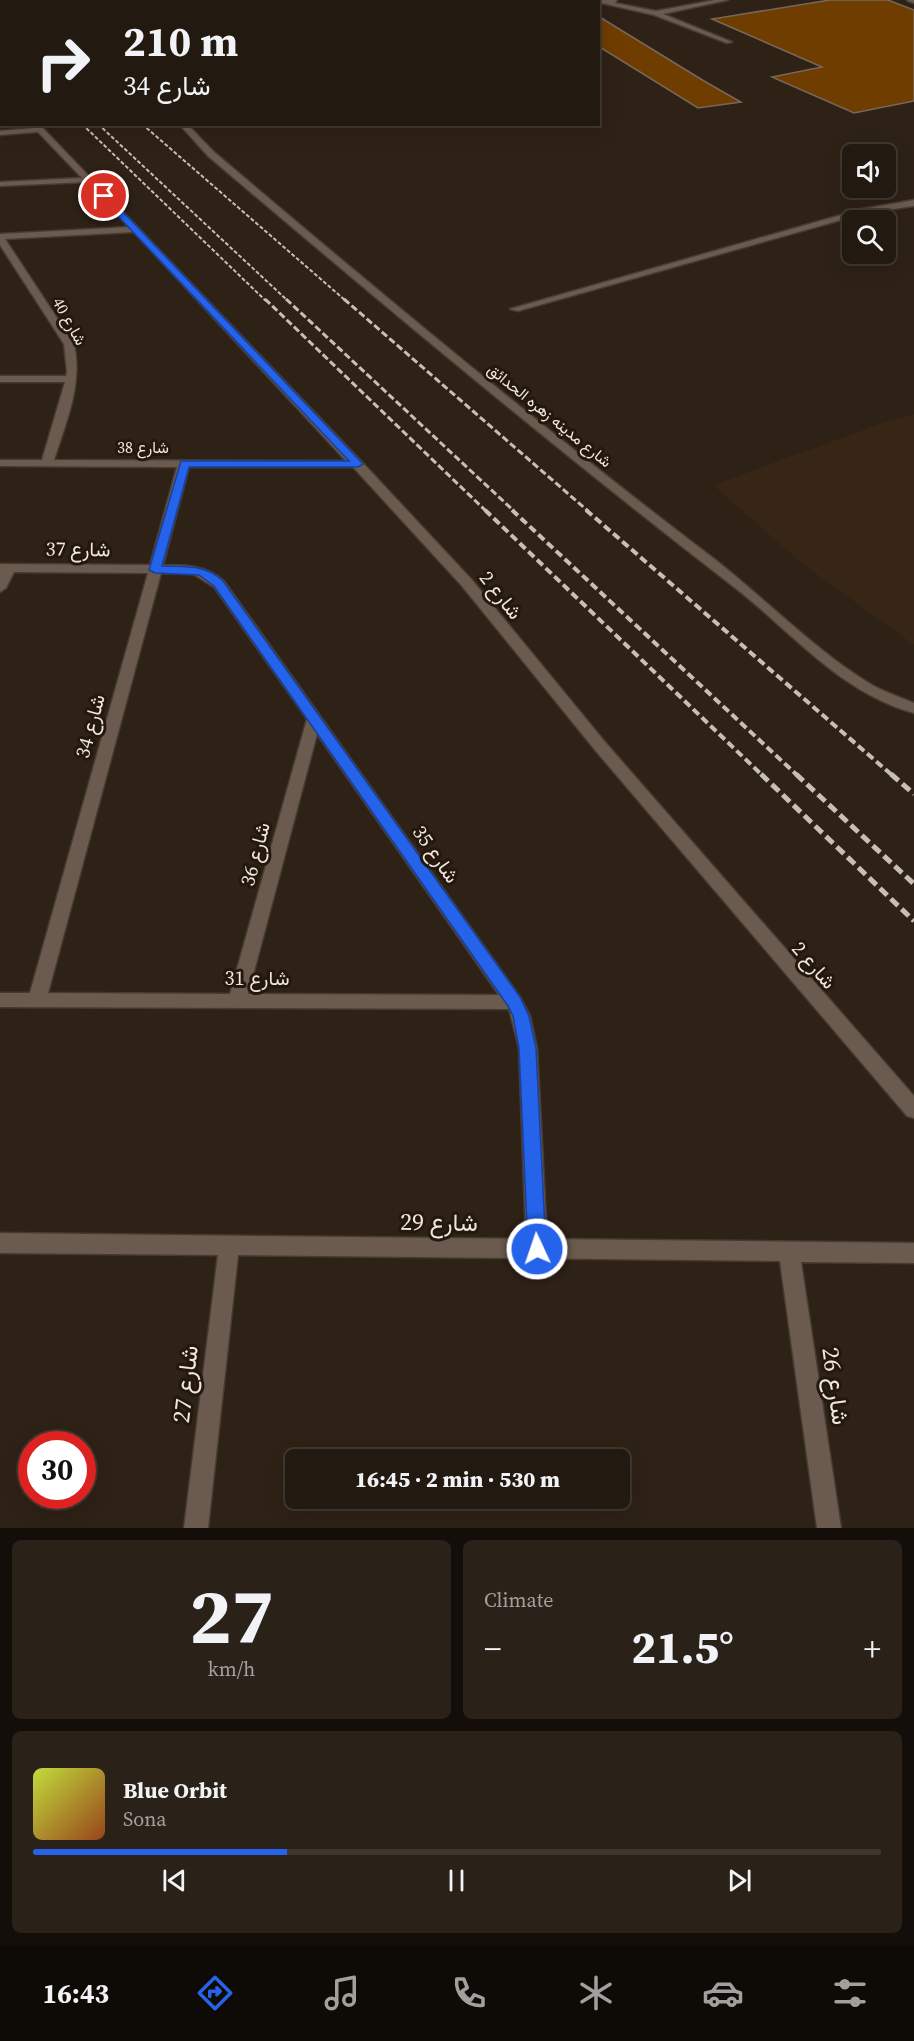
<!DOCTYPE html>
<html lang="en">
<head>
<meta charset="utf-8">
<style>
	:root { --surface:#221910; --page:#2a2219; --text:#f1f3f6; --muted:#a2a09f; --line:#3f3830; --accent:#2563eb }
	body { margin:0; font-family:"Source Serif 4",Vazirmatn,serif; background:var(--page); color:var(--text); height:100vh; display:flex; flex-direction:column; font-size:22px; white-space:nowrap }
	* { box-sizing:border-box; margin:0 }
	p { font-size:20px; color:var(--muted) }
	.icon { flex:none; width:33px; height:33px; fill:none; stroke:currentColor; stroke-width:2; stroke-linecap:round; stroke-linejoin:round }
	.map { position:relative; height:1528px; overflow:hidden }
	.details { display:flex; flex-direction:column; gap:12px; padding:12px; background:#130e09; flex:1 }
	.details>* { flex:none }
	.hud { position:absolute; left:0px; top:0px; width:600px; height:126px; box-shadow:0 6px 24px #0002,0 0 0 2px var(--line); background:#221910; color:var(--text); overflow:hidden }
	.buttons { position:absolute; left:842px; top:144px; display:grid; gap:12px }
	.buttons a { display:grid; place-items:center; width:54px; height:54px; border-radius:9px; background:var(--surface); box-shadow:0 6px 24px #0002,0 0 0 2px var(--line); font-size:30px }
	.speed { position:absolute; left:18px; top:1431px; display:flex; gap:12px; font-size:30px; font-weight:700; text-align:center }
	.speed>* { display:grid; place-content:center; width:78px; height:78px; border-radius:50%; background:var(--surface); box-shadow:0 6px 24px #0002,0 0 0 2px var(--line); line-height:1 }
	.speed .limit { border:9px solid #d22; background:#fff; color:#111 }
	.pin { position:absolute; display:grid; place-items:center; width:51px; height:51px; color:#fff; margin:-26px; border:3px solid #fff; border-radius:50%; box-shadow:0 2px 6px #0007 }
	.me { position:absolute; width:66px; margin:-33px; rotate:357deg; stroke-linejoin:round; filter:drop-shadow(0 0 4px #0008) }
	.turn { display:flex; align-items:center; gap:21px; height:126px; padding:0 24px; font-size:27px }
	.turn .icon { width:78px; height:78px; stroke-width:2.5 }
	.turn b { display:block; font-size:42px; line-height:51px }
	.big { font-size:45px; font-weight:800; line-height:1.1 }
	.details .card { flex:1; display:flex; flex-direction:column; justify-content:center; gap:9px; min-width:0; padding:0 21px; border-radius:9px; background:var(--page) }
	.details .dial { align-items:center; gap:0 }
	.dial b { font-size:78px; line-height:1 }
	.song { display:flex; align-items:center; gap:18px }
	.cover { width:72px; height:72px; border-radius:9px; background:linear-gradient(135deg,hsl(70 70% 55%),hsl(20 70% 35%)) }
	.played { height:6px; border-radius:3px; background:linear-gradient(90deg,var(--accent) 30%,var(--line) 30%) }
	.keys { display:flex; justify-content:space-around; direction:ltr }
	.heat { display:flex; justify-content:space-between; align-items:center; font-size:33px; direction:ltr }
	.details .tiles { flex:1; display:grid; gap:12px; grid-template-columns:1fr 1fr }
	.card:last-child { grid-column:span 2 }
	.trip { position:absolute; left:285px; top:1449px; width:345px; height:60px; border-radius:9px; background:var(--surface); box-shadow:0 6px 24px #0002,0 0 0 2px var(--line); font-weight:800; line-height:60px; text-align:center }
	.tab-bar { display:flex; height:96px; justify-content:space-around; align-items:center; background:#0e0a06; color:var(--muted) }
	.tab-bar .icon { width:42px; height:42px }
	.tab-bar .current { color:var(--accent) }
	.tab-bar b { font-size:27px; color:var(--text) }
	.map>svg:first-child { display:block }
	.built { fill:#372515 }
	.building { fill:#703d00; stroke:#77675a; stroke-width:1.5 }
	.lines { fill:none; stroke-linecap:round; stroke-linejoin:round }
	.minor-casing { stroke:#463a33; stroke-width:3 }
	.minor { fill:#6a5b4e; fill-rule:evenodd }
	.rail-far3 { stroke:#c8beb6; stroke-width:2; stroke-dasharray:4 2; stroke-linecap:butt }
	.rail-far2 { stroke:#c8beb6; stroke-width:3; stroke-dasharray:7 3; stroke-linecap:butt }
	.rail-far1 { stroke:#c8beb6; stroke-width:4; stroke-dasharray:8 4; stroke-linecap:butt }
	.rail { stroke:#c8beb6; stroke-width:5; stroke-dasharray:10 5; stroke-linecap:butt }
	.route { fill:#2563eb; stroke:#184099; stroke-width:1.5 }
	.labels { text-anchor:middle; dominant-baseline:central; stroke-width:6; stroke-linejoin:round; paint-order:stroke }
	.far-street-label { font-size:16px; fill:#efe6df; stroke:#24170c }
	.street-label { font-size:20px; fill:#efe6df; stroke:#24170c }
	.near-street-label { font-size:24px; fill:#efe6df; stroke:#24170c }
</style>
</head>
<body>
<div class="map">
<svg width="914" height="1528" viewBox="0 0 914 1528">
	<rect width="100%" height="100%" fill="#2e2116"/>
	<polygon class="built" points="914,414 914,645 801,563 713,485 882,423"/>
	<g class="building">
		<polygon points="830,0 888,0 914,10 914,101 854,113 772,77 822,67 712,19"/>
		<polygon points="598,16 704,81 741,102 698,108 598,46"/>
	</g>
	<g class="lines">
		<defs>
			<g id="minor">
				<polygon points="47,0 53,0 55,2 48,2"/>
				<polygon points="588,0 617,0 615,3 656,11 715,0 728,0 663,14 732,42 727,43 654,15"/>
				<polygon points="907,0 914,0 914,3 908,1"/>
				<rect x="0" y="87" width="2" height="6"/>
				<rect x="0" y="109" width="2" height="4"/>
				<path d="M31 124H39L362 462 472 580 605 742 914 1096V1118L907 1116 595 750 462 586 353 467H189L163 565C185 565 206 565 224 581L520 997 530 1016 537 1048 547 1239 914 1243V1263L801 1262 841 1528H817L780 1261 238 1255 208 1528H184L218 1255 0 1253V1233L526 1239 519 1048 509 1009 0 1007V993H30L148 573 14 572 6 588 0 592V564L150 565 177 467 0 466V460H42L65 382H0V376H66L67 372 64 344 0 245V234L129 227 86 182 0 186V182L82 178 38 132 0 135V131L34 128ZM134 232 346 461 54 460C66 422 83 384 74 344L5 239ZM161 573 193 574 214 587 307 719 230 994 48 993ZM317 734 499 995 248 994Z"/>
				<path d="M179 124H187L214 152C378 291 542 428 713 558 766 599 814 650 872 685 885 692 900 697 914 703V713C840 693 792 632 734 587 554 448 381 303 208 156Z"/>
				<polygon points="914,200 914,206 866,213 518,311 510,309 862,209"/>
			</g>
		</defs>
		<use href="#minor" class="minor-casing"/>
		<use href="#minor" class="minor"/>
		<g class="rail-far3">
			<polyline points="0,0 2,2"/>
			<polyline points="0,33 2,35"/>
			<polyline points="0,46 2,48"/>
			<polyline points="82,124 266,301"/>
			<polyline points="98,124 288,301"/>
			<polyline points="142,124 346,301"/>
		</g>
		<g class="rail-far2">
			<polyline points="265,299 486,511"/>
			<polyline points="286,299 514,511"/>
			<polyline points="344,299 588,511"/>
		</g>
		<g class="rail-far1">
			<polyline points="485,510 763,776"/>
			<polyline points="512,510 798,776"/>
			<polyline points="586,510 893,776"/>
		</g>
		<g class="rail">
			<polyline points="761,774 914,921"/>
			<polyline points="796,774 914,884"/>
			<polyline points="891,774 914,794"/>
		</g>
	</g>
	<path class="route" d="M101 194H106L363 464 358 467H189L162 566C184 567 206 564 223 581L520 997 529 1016 536 1048 546 1249 544 1255 537 1258 530 1255 528 1249 519 1048 513 1016 508 1006 214 586 199 575 155 573 149 570 181 461H349L101 198Z"/>
	<g class="labels">
		<g class="far-street-label">
			<text transform="translate(70 321) rotate(61)">شارع 40</text>
			<text transform="translate(550 415) rotate(39)">شارع مدينه زهره الحدائق</text>
			<text x="143" y="447">شارع 38</text>
		</g>
		<g class="street-label">
			<text transform="translate(78 549) rotate(1)">شارع 37</text>
			<text transform="translate(501 595) rotate(52)">شارع 2</text>
			<text transform="translate(90 726) rotate(-75)">شارع 34</text>
			<text transform="translate(255 854) rotate(-75)">شارع 36</text>
			<text transform="translate(436 854) rotate(55)">شارع 35</text>
			<text transform="translate(814 965) rotate(49)">شارع 2</text>
			<text x="257" y="978">شارع 31</text>
		</g>
		<g class="near-street-label">
			<text transform="translate(439 1222) rotate(1)">شارع 29</text>
			<text transform="translate(185 1384) rotate(-83)">شارع 27</text>
			<text transform="translate(836 1386) rotate(82)">شارع 26</text>
		</g>
	</g>
</svg>
<div class="buttons">
<a><svg class="icon" aria-label="sound" viewBox="0 0 24 24"><path d="M4 9h4l5-4v14l-5-4H4zM17 9q2 3 0 6"/></svg></a>
<a><svg class="icon" aria-label="search" viewBox="0 0 24 24"><circle cx="10" cy="10" r="6"/><path d="M15 15l6 6"/></svg></a>
</div>
<div class="speed"><div class="limit">30</div></div>
<div class="pin" style="left:104px;top:196px;background:#d93025"><svg class="icon" aria-label="arrive" viewBox="0 0 24 24"><path d="M6 21V4h12l-3 4 3 4H6"/></svg></div>
<svg class="me" style="left:537px;top:1249px" viewBox="-20 -20 40 40"><circle r="17" fill="#2563eb" stroke="#fff" stroke-width="3"/><path d="M0-11L8 9 0 5-8 9z" fill="#fff"/></svg>
<div class="trip">16:45 · 2 min · 530 m</div>
<div class="hud">
<div class="turn"><svg class="icon" aria-label="right" viewBox="0 0 24 24"><path d="M7 20v-9h11M14 6l5 5-5 5"/></svg><div><b>210 m</b>شارع 34</div></div>
</div>
</div>
<section class="details">
<div class="tiles">
<div class="card dial"><b>27</b><p>km/h</p></div>
<div class="card"><p>Climate</p>
<div class="heat"><a>−</a><b class="big">21.5°</b><a>+</a></div>
</div>
<div class="card">
<div class="song"><i class="cover"></i><div><b>Blue Orbit</b><p>Sona</p></div></div>
<div class="played"></div>
<div class="keys"><svg class="icon" aria-label="previous" viewBox="0 0 24 24"><path d="M18 5L8 12l10 7zM5 5v14"/></svg><svg class="icon" aria-label="pause" viewBox="0 0 24 24"><path d="M8 5v14M16 5v14"/></svg><svg class="icon" aria-label="next" viewBox="0 0 24 24"><path d="M6 5l10 7-10 7zM19 5v14"/></svg></div>
</div>
</div>
</section>
<nav class="tab-bar">
<b>16:43</b>
<svg class="icon current" aria-label="directions" viewBox="0 0 24 24"><path d="M12 3l9 9-9 9-9-9zM9 14v-3h6M13 9l2 2-2 2"/></svg>
<svg class="icon" aria-label="music" viewBox="0 0 24 24"><path d="M9 18V5l10-2v13"/><circle cx="6" cy="18" r="3"/><circle cx="16" cy="16" r="3"/></svg>
<svg class="icon" aria-label="phone" viewBox="0 0 24 24"><path d="M5 4h4l2 5-3 2q2 4 5 5l2-3 5 2v4C11 20 4 13 5 4z"/></svg>
<svg class="icon" aria-label="climate" viewBox="0 0 24 24"><path d="M12 3v18M4 7l16 10M4 17L20 7"/></svg>
<svg class="icon" aria-label="car" viewBox="0 0 24 24"><path d="M5 17H2v-5l4-1 3-4h7l3 4 3 1v5h-3M9 17h6M6 11h13"/><circle cx="7" cy="17" r="2"/><circle cx="17" cy="17" r="2"/></svg>
<svg class="icon" aria-label="filters" viewBox="0 0 24 24"><path d="M4 7h16M4 17h16"/><circle cx="9" cy="7" r="2"/><circle cx="15" cy="17" r="2"/></svg>
</nav>
</body>
</html>
